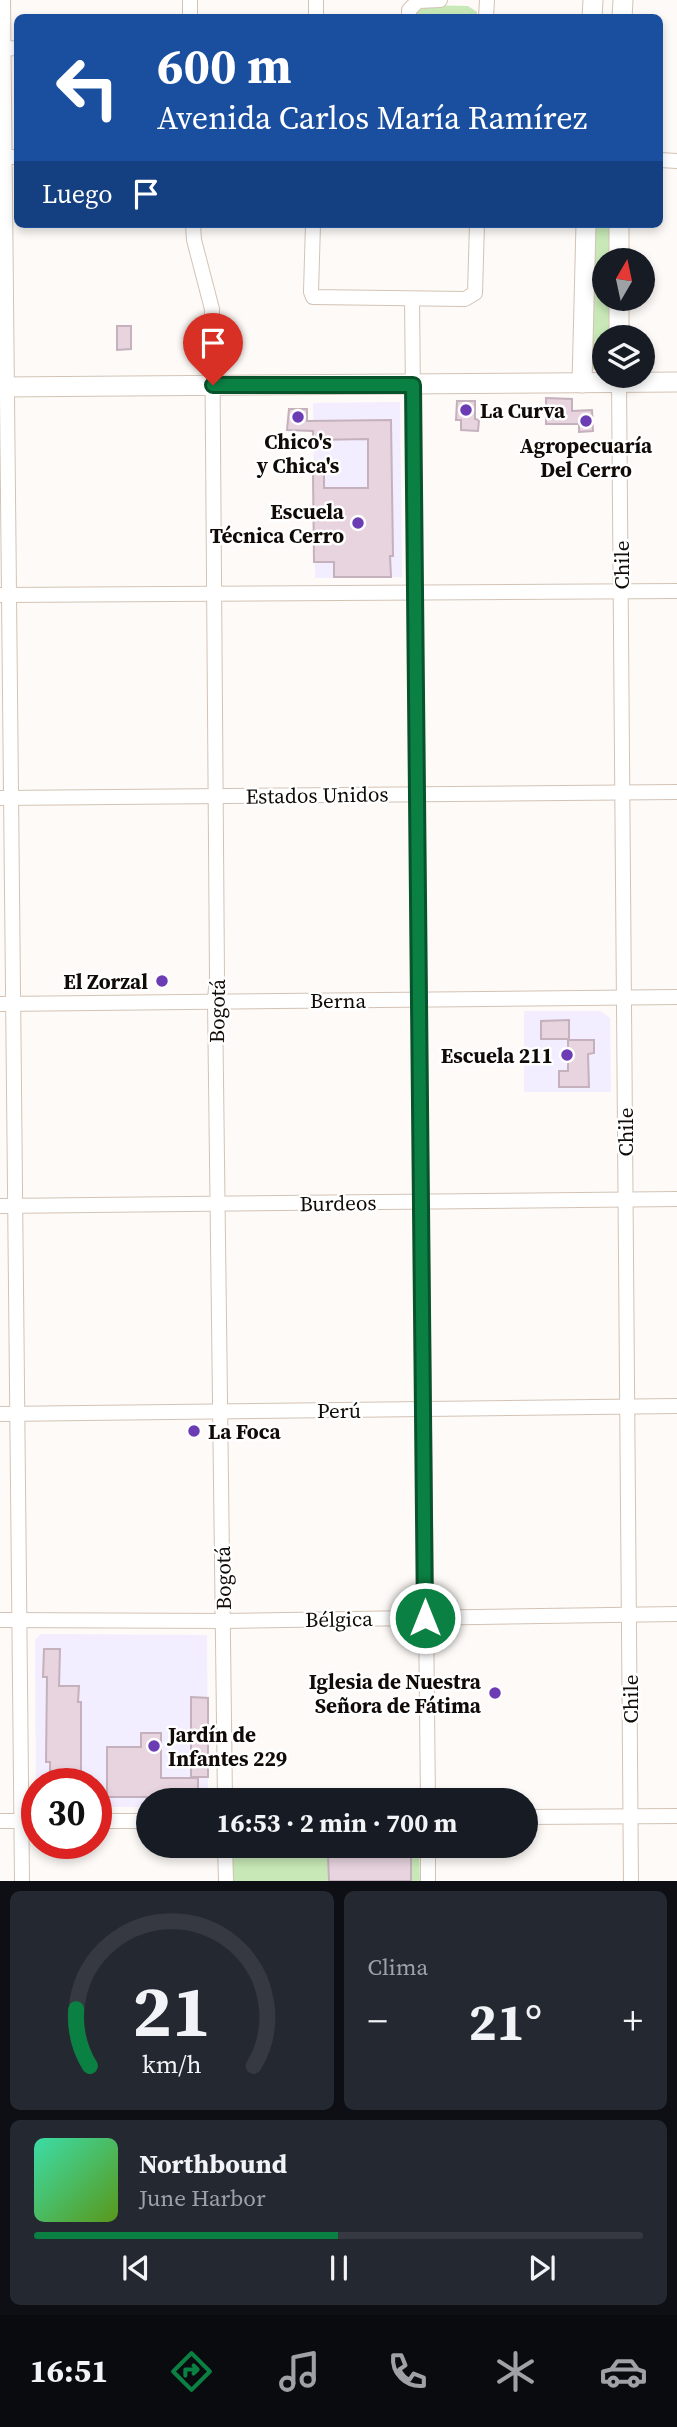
<!DOCTYPE html>
<html lang="es">
<head>
<meta charset="utf-8">
<style>
	:root { --surface:#171b24; --page:#242831; --text:#f1f3f6; --muted:#9ea1a6; --line:#363941; --accent:#0b8043 }
	body { margin:0; font-family:"Source Serif 4",serif; background:var(--page); color:var(--text); height:100vh; display:flex; flex-direction:column; font-size:26px; white-space:nowrap }
	* { box-sizing:border-box; margin:0 }
	p { font-size:23px; color:var(--muted) }
	.icon { flex:none; width:38px; height:38px; fill:none; stroke:currentColor; stroke-width:2; stroke-linecap:round; stroke-linejoin:round }
	.map { position:relative; height:1881px; overflow:hidden }
	.side { display:flex; flex-direction:column; gap:10px; padding:10px; background:#0d0f14; flex:1 }
	.side>* { flex:none }
	.guide { position:absolute; left:14px; top:14px; width:649px; height:214px; border-radius:10px; box-shadow:0 4px 10px #0003; background:#1a4fa0; color:#fff; overflow:hidden }
	.needle { width:46px; rotate:9deg }
	.buttons { position:absolute; left:592px; top:248px; display:grid; gap:14px }
	.buttons a { display:grid; place-items:center; width:63px; height:63px; border-radius:50%; background:var(--surface); box-shadow:0 4px 10px #0003; font-size:35px }
	.speed { position:absolute; left:21px; top:1768px; display:flex; gap:14px; font-size:35px; font-weight:700; text-align:center }
	.speed>* { display:grid; place-content:center; width:91px; height:91px; border-radius:50%; background:var(--surface); box-shadow:0 4px 10px #0003; line-height:1 }
	.speed .limit { border:10px solid #d22; background:#fff; color:#111 }
	.pin { position:absolute; display:grid; place-items:center; width:60px; height:60px; color:#fff; margin:-72px -30px; border-radius:50% 50% 50% 0; rotate:-45deg; box-shadow:0 0 7px #0007 }
	.pin .icon { rotate:45deg }
	.me { position:absolute; width:77px; margin:-38px; rotate:0deg; stroke-linejoin:round; filter:drop-shadow(0 0 5px #0008) }
	.turn { display:flex; align-items:center; gap:24px; height:147px; padding:0 28px; font-size:32px }
	.turn .icon { width:91px; height:91px; stroke-width:2.5 }
	.turn b { display:block; font-size:49px; line-height:60px }
	.then { display:flex; align-items:center; height:66px; padding:0 28px; background:#0003; gap:14px; font-size:26px }
	.big { font-size:52px; font-weight:700; line-height:1.1 }
	.side .widget { flex:1; display:flex; flex-direction:column; justify-content:center; gap:10px; min-width:0; padding:0 24px; border-radius:10px; background:var(--page) }
	.side .dial { align-items:center; gap:0 }
	.dial svg { height:182px; overflow:visible; fill:none; stroke:var(--line); stroke-width:7; stroke-linecap:round; text-anchor:middle }
	.dial text { fill:var(--text); stroke:none }
	.song { display:flex; align-items:center; gap:21px }
	.cover { width:84px; height:84px; border-radius:10px; background:linear-gradient(135deg,hsl(160 70% 55%),hsl(90 70% 35%)) }
	.played { height:7px; border-radius:4px; background:linear-gradient(90deg,var(--accent) 50%,var(--line) 50%) }
	.keys { display:flex; justify-content:space-around; direction:ltr }
	.heat { display:flex; justify-content:space-between; align-items:center; font-size:38px; direction:ltr }
	.side .tiles { flex:1; display:grid; gap:10px; grid-template-columns:1fr 1fr }
	.widget:last-child { grid-column:span 2 }
	.trip { position:absolute; left:136px; top:1788px; width:402px; height:70px; border-radius:35px; background:var(--surface); box-shadow:0 4px 10px #0003; font-weight:700; line-height:70px; text-align:center }
	.dock { display:flex; height:112px; justify-content:space-around; align-items:center; background:#090b0e; color:var(--muted) }
	.dock .icon { width:49px; height:49px }
	.dock .current { color:var(--accent) }
	.dock b { font-size:32px; color:var(--text) }
	.map>svg:first-child { display:block }
	.education { fill:#f2edff }
	.green { fill:#c8e9b7 }
	.building { fill:#e8d4df; stroke:#c5b1bb; stroke-width:2 }
	.lines { fill:none; stroke-linecap:round; stroke-linejoin:round }
	.street-casing { stroke:#d3c3b5; stroke-width:16 }
	.secondary-casing { stroke:#d3c3b5; stroke-width:21 }
	.street { stroke:#fff; stroke-width:14 }
	.secondary { stroke:#fff; stroke-width:19 }
	.route-casing { stroke:#07532c; stroke-width:18 }
	.route { stroke:#0b8043; stroke-width:12 }
	.poi-dot { fill:#6c3cb4; stroke:#fff; stroke-width:2.5 }
	.labels { text-anchor:middle; dominant-baseline:central; stroke-width:5; stroke-linejoin:round; paint-order:stroke }
	.poi-label { font-size:21px; font-weight:bold; fill:#100b07; stroke:#fff; text-anchor:end }
	.street-label { font-size:21px; fill:#100b07; stroke:#fff }
</style>
</head>
<body>
<div class="map">
<svg width="677" height="1881" viewBox="0 0 677 1881">
	<rect width="100%" height="100%" fill="#fdfaf7"/>
	<g class="education">
		<polygon points="400,402 402,577 315,578 313,403"/>
		<polygon points="524,1011 601,1011 610,1018 611,1092 524,1092"/>
		<polygon points="41,1634 207,1635 208,1801 149,1801 149,1807 96,1807 96,1783 37,1783 36,1807 35,1640"/>
	</g>
	<g class="green">
		<polygon points="424,5 468,6 477,12 477,17 414,18 416,11"/>
		<polygon points="594,224 612,224 612,261 604,261 604,299 612,299 612,338 604,338 604,372 594,370 592,366"/>
		<polygon points="231,1846 419,1846 420,1881 231,1881"/>
	</g>
	<g class="building">
		<polygon points="117,326 131,326 131,349 117,350"/>
		<polygon points="546,398 572,399 572,411 592,410 593,431 579,432 579,424 546,424"/>
		<polygon points="457,401 475,401 475,419 479,420 478,431 461,430 461,420 456,420"/>
		<polygon points="289,409 307,409 307,421 391,420 393,556 390,556 391,577 334,577 334,562 314,562 313,472 324,472 324,488 368,488 368,439 313,440 313,431 287,430"/>
		<polygon points="569,1020 569,1039 541,1039 541,1021"/>
		<polygon points="568,1040 594,1040 594,1053 588,1054 589,1087 559,1087 559,1071 568,1071"/>
		<polygon points="44,1649 60,1649 59,1686 79,1686 78,1702 81,1702 81,1771 50,1771 50,1762 46,1762 47,1677 43,1677"/>
		<polygon points="191,1697 208,1698 208,1777 191,1777"/>
		<polygon points="141,1733 161,1733 161,1778 198,1778 198,1797 170,1798 170,1801 160,1801 160,1798 156,1797 107,1797 107,1747 141,1747"/>
		<polygon points="411,1854 411,1881 329,1881 328,1855"/>
	</g>
	<g class="lines">
		<defs>
			<g id="street">
				<polyline points="3,0 22,1881"/>
				<polyline points="190,18 190,0"/>
				<polyline points="316,18 316,0"/>
				<polyline points="409,18 409,10 418,1 440,0"/>
				<polyline points="486,18 487,0"/>
				<polyline points="0,49 18,48"/>
				<polyline points="0,157 18,157"/>
				<polyline points="660,160 677,161"/>
				<polyline points="193,224 194,240 212,309 217,977 215,1000 225,1801"/>
				<polyline points="313,224 311,292 313,297 465,299 475,293 477,224"/>
				<polyline points="412,299 428,1801"/>
				<polyline points="619,382 631,1881"/>
				<polyline points="1,595 677,591"/>
				<polyline points="0,798 677,792"/>
				<polyline points="0,1004 677,997"/>
				<polyline points="0,1206 677,1199"/>
				<polyline points="0,1414 677,1406"/>
				<polyline points="0,1620 224,1621 677,1614"/>
				<polyline points="527,1817 677,1816"/>
				<polyline points="0,1821 37,1821"/>
				<polyline points="96,1821 149,1821"/>
				<polyline points="225,1846 226,1881"/>
				<polyline points="428,1846 428,1881"/>
			</g>
			<g id="secondary">
				<polyline points="592,18 593,0"/>
				<polyline points="622,18 623,0"/>
				<polyline points="619,224 619,261"/>
				<polyline points="619,299 619,338"/>
				<polyline points="582,383 586,224"/>
				<polyline points="0,387 677,382"/>
			</g>
		</defs>
		<use href="#street" class="street-casing"/>
		<use href="#secondary" class="secondary-casing"/>
		<use href="#street" class="street"/>
		<use href="#secondary" class="secondary"/>
	</g>
	<g class="lines">
		<defs>
			<polyline id="route" points="213,385 413,385 425,1618"/>
		</defs>
		<use href="#route" class="route-casing"/>
		<use href="#route" class="route"/>
	</g>
	<g class="poi-dot">
		<circle cx="466" cy="410" r="7"/>
		<circle cx="298" cy="417" r="7"/>
		<circle cx="586" cy="421" r="7"/>
		<circle cx="358" cy="523" r="7"/>
		<circle cx="162" cy="981" r="7"/>
		<circle cx="567" cy="1055" r="7"/>
		<circle cx="194" cy="1431" r="7"/>
		<circle cx="495" cy="1693" r="7"/>
		<circle cx="154" cy="1746" r="7"/>
	</g>
	<g class="labels">
		<g class="poi-label">
			<text x="480" y="410" text-anchor="start">La Curva</text>
			<text x="298" y="441" text-anchor="middle">Chico's<tspan x="298" dy="24">y Chica's</tspan></text>
			<text x="586" y="445" text-anchor="middle">Agropecuaría<tspan x="586" dy="24">Del Cerro</tspan></text>
			<text x="344" y="511">Escuela<tspan x="344" dy="24">Técnica Cerro</tspan></text>
			<text x="148" y="981">El Zorzal</text>
			<text x="553" y="1055">Escuela 211</text>
			<text x="208" y="1431" text-anchor="start">La Foca</text>
			<text x="481" y="1681">Iglesia de Nuestra<tspan x="481" dy="24">Señora de Fátima</tspan></text>
			<text x="168" y="1734" text-anchor="start">Jardín de<tspan x="168" dy="24">Infantes 229</tspan></text>
		</g>
		<g class="street-label">
			<text transform="translate(621 565) rotate(-90)">Chile</text>
			<text transform="translate(317 795) rotate(-1)">Estados Unidos</text>
			<text x="338" y="1000">Berna</text>
			<text transform="translate(217 1011) rotate(-89)">Bogotá</text>
			<text transform="translate(625 1132) rotate(-90)">Chile</text>
			<text transform="translate(338 1203) rotate(-1)">Burdeos</text>
			<text x="339" y="1410">Perú</text>
			<text transform="translate(223 1578) rotate(-91)">Bogotá</text>
			<text transform="translate(339 1619) rotate(-1)">Bélgica</text>
			<text transform="translate(630 1699) rotate(-90)">Chile</text>
		</g>
	</g>
</svg>
<div class="buttons">
<a><svg class="needle" viewBox="-14 -14 28 28"><path d="M0-13l5 13h-10z" fill="#e53935"/><path d="M0 13l5-13h-10z" fill="#9ea1a6"/></svg></a>
<a><svg class="icon" aria-label="layers" viewBox="0 0 24 24"><path d="M12 4l9 5-9 5-9-5zM3 14l9 5 9-5"/></svg></a>
</div>
<div class="speed"><div class="limit">30</div></div>
<div class="pin" style="left:213px;top:385px;background:#d93025"><svg class="icon" aria-label="arrive" viewBox="0 0 24 24"><path d="M6 21V4h12l-3 4 3 4H6"/></svg></div>
<svg class="me" style="left:425px;top:1618px" viewBox="-20 -20 40 40"><circle r="17" fill="#0b8043" stroke="#fff" stroke-width="3"/><path d="M0-11L8 9 0 5-8 9z" fill="#fff"/></svg>
<div class="trip">16:53 · 2 min · 700 m</div>
<div class="guide">
<div class="turn"><svg class="icon" aria-label="left" viewBox="0 0 24 24"><path d="M17 20v-9H6M10 6l-5 5 5 5"/></svg><div><b>600 m</b>Avenida Carlos María Ramírez</div></div>
<div class="then">Luego<svg class="icon" aria-label="arrive" viewBox="0 0 24 24"><path d="M6 21V4h12l-3 4 3 4H6"/></svg></div>
</div>
</div>
<section class="side">
<div class="tiles">
<div class="widget dial"><svg viewBox="0 0 100 80">
<path d="M14 69A42 42 0 1 1 86 69"/>
<path d="M14 69A42 42 0 0 1 8 44" stroke="#0b8043"/>
<text x="50" y="56" font-size="32" font-weight="700">21</text>
<text x="50" y="72" font-size="11">km/h</text>
</svg></div>
<div class="widget"><p>Clima</p>
<div class="heat"><a>−</a><b class="big">21°</b><a>+</a></div>
</div>
<div class="widget">
<div class="song"><i class="cover"></i><div><b>Northbound</b><p>June Harbor</p></div></div>
<div class="played"></div>
<div class="keys"><svg class="icon" aria-label="previous" viewBox="0 0 24 24"><path d="M18 5L8 12l10 7zM5 5v14"/></svg><svg class="icon" aria-label="pause" viewBox="0 0 24 24"><path d="M8 5v14M16 5v14"/></svg><svg class="icon" aria-label="next" viewBox="0 0 24 24"><path d="M6 5l10 7-10 7zM19 5v14"/></svg></div>
</div>
</div>
</section>
<nav class="dock">
<b>16:51</b>
<svg class="icon current" aria-label="directions" viewBox="0 0 24 24"><path d="M12 3l9 9-9 9-9-9zM9 14v-3h6M13 9l2 2-2 2"/></svg>
<svg class="icon" aria-label="music" viewBox="0 0 24 24"><path d="M9 18V5l10-2v13"/><circle cx="6" cy="18" r="3"/><circle cx="16" cy="16" r="3"/></svg>
<svg class="icon" aria-label="phone" viewBox="0 0 24 24"><path d="M5 4h4l2 5-3 2q2 4 5 5l2-3 5 2v4C11 20 4 13 5 4z"/></svg>
<svg class="icon" aria-label="climate" viewBox="0 0 24 24"><path d="M12 3v18M4 7l16 10M4 17L20 7"/></svg>
<svg class="icon" aria-label="car" viewBox="0 0 24 24"><path d="M5 17H2v-5l4-1 3-4h7l3 4 3 1v5h-3M9 17h6M6 11h13"/><circle cx="7" cy="17" r="2"/><circle cx="17" cy="17" r="2"/></svg>
</nav>
</body>
</html>
